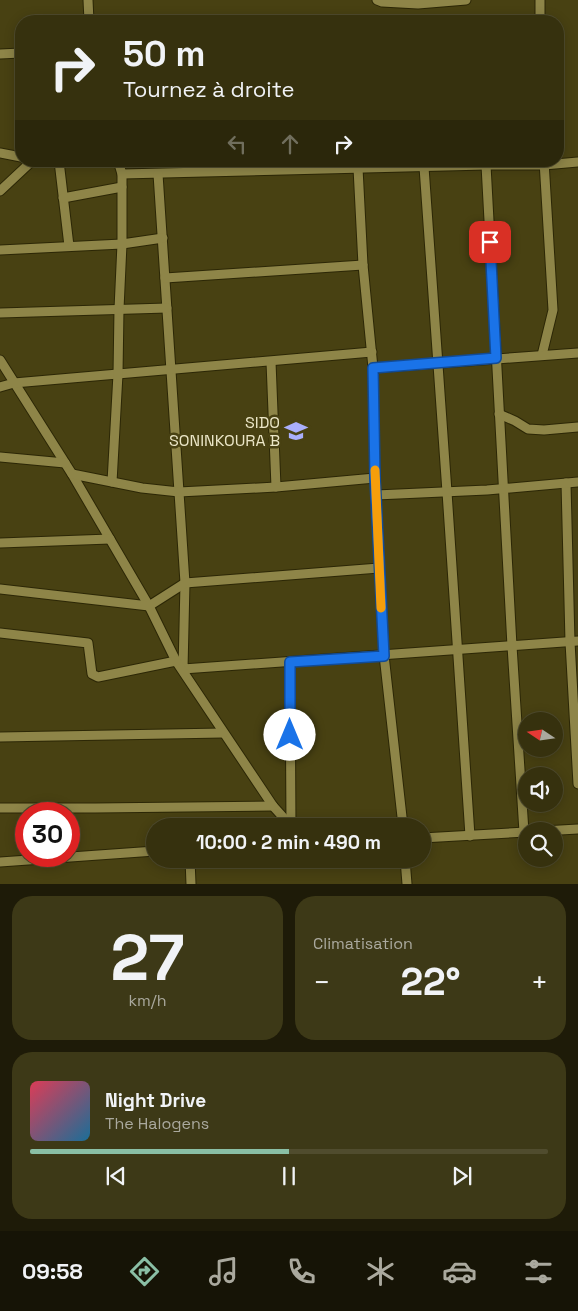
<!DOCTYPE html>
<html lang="fr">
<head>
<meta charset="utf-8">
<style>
	:root { --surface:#36310e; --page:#3d3917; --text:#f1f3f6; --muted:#aaa99e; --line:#504c2e; --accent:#8abfa5 }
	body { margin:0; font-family:"Space Grotesk",sans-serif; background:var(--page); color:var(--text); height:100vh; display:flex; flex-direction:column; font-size:19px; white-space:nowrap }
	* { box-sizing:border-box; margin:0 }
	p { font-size:16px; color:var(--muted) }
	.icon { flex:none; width:28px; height:28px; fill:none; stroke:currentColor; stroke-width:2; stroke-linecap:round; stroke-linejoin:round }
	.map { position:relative; height:884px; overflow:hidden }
	.details { display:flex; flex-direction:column; gap:12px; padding:12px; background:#1e1b08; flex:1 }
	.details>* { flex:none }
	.top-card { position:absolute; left:15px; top:15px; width:549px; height:152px; border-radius:20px; box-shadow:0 2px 12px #0003,0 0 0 1px var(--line); background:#36310e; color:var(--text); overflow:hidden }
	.needle { width:32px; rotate:283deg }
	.controls { position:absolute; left:518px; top:712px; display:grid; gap:10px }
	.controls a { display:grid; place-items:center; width:45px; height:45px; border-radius:50%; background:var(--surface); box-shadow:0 2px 12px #0003,0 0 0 1px var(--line); font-size:25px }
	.speed { position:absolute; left:15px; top:802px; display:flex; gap:10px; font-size:25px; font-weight:700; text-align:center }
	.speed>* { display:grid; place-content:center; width:65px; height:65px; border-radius:50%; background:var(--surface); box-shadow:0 2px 12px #0003,0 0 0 1px var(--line); line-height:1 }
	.speed .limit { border:8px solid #d22; background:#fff; color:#111 }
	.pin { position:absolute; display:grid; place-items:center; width:42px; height:42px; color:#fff; margin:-21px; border-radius:10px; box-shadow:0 2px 8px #0006 }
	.me { position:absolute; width:55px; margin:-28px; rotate:0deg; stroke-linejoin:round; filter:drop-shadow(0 0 4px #0008) }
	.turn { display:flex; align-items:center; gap:18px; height:105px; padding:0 25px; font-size:22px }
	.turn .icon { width:65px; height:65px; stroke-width:2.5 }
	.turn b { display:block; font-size:35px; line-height:42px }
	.lanes { display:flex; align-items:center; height:48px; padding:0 25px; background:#0003; justify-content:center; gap:25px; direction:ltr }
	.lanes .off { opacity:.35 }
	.big { font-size:38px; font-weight:700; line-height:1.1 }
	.details .card { flex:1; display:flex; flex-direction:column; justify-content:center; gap:8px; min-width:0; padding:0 18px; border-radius:20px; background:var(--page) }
	.details .dial { align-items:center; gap:0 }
	.dial b { font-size:65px; line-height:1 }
	.song { display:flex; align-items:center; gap:15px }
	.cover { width:60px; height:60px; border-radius:8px; background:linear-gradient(135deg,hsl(350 70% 55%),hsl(200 70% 35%)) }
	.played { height:5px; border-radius:2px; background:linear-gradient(90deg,var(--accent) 50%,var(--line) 50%) }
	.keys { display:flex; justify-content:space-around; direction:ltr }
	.heat { display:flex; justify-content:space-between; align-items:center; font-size:28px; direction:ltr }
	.details .tiles { flex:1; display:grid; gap:12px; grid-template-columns:1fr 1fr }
	.card:last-child { grid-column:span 2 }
	.trip { position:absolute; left:146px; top:818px; width:285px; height:50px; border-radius:25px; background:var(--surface); box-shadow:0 2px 12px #0003,0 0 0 1px var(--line); font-weight:700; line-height:50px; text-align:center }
	.tabs { display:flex; height:80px; justify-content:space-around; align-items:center; background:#161406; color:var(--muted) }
	.tabs .icon { width:35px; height:35px }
	.tabs .current { color:var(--accent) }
	.tabs b { font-size:22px; color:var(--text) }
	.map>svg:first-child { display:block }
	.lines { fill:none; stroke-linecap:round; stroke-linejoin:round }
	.minor-casing { stroke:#2c2706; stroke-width:11 }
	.minor { stroke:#8e8548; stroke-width:9 }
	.route-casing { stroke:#114b97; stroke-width:12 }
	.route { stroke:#1a73e8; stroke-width:9 }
	.slow { stroke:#f59e0b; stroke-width:9 }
	.labels { text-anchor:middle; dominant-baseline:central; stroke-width:5; stroke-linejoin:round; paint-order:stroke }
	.poi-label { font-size:16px; fill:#ebe6c7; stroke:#484112; text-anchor:end }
</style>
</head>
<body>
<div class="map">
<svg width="578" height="884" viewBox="0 0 578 884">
	<rect width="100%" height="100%" fill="#484112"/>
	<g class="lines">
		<defs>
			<g id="minor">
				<polyline points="88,0 89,21"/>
				<polyline points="377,0 382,2 418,4 466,0"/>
				<polyline points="540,0 540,21"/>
				<polyline points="0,54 21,53"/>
				<polyline points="0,153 21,157"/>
				<polyline points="59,161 69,246"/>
				<polyline points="486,165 512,646 524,832"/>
				<polyline points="424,167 447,492 470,836"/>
				<polyline points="358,168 363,265 373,368 375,478 384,655 403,826"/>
				<polyline points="122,174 486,165 544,165 578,162"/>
				<polyline points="158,174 185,583 183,669 578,641"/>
				<polyline points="0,191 32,161"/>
				<polyline points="63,198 122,187"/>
				<polyline points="0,250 122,244 163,238"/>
				<polyline points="165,278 363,265"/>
				<polyline points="0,313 167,308"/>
				<polyline points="542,355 553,310 544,161"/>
				<polyline points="0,360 72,474 149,606 176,661 273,806 291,826"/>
				<polyline points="271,362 276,487"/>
				<polyline points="373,368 578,353"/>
				<polyline points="0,387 14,383 372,352"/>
				<polyline points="499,414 515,421 528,429 544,430 578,427"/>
				<polyline points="0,457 65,463"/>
				<polyline points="72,474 142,488 179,492 276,487 375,478"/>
				<polyline points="112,482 118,374 119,309 122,244 122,174 118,161"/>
				<polyline points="566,483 570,642 578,784"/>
				<polyline points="376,495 487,490 578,482"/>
				<polyline points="0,543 110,539"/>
				<polyline points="0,589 149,606 185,583 379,568"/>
				<polyline points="0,633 88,643 92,674 98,677 176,661"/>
				<polyline points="290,662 291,826"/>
				<polyline points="0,737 223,733"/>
				<polyline points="0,808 95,808 273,806"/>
				<polyline points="543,831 578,829"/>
				<polyline points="422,838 526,832"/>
				<polyline points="190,859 191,884"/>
				<polyline points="405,859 407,884"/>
				<polyline points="0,862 155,851"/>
			</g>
		</defs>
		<use href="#minor" class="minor-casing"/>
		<use href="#minor" class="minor"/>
	</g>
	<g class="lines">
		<defs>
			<polyline id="route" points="290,735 290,662 384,656 375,478 373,368 496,358 490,242"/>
		</defs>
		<use href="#route" class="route-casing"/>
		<use href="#route" class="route"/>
		<polyline class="slow" points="375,470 381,608"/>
	</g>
	<defs>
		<symbol id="school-bare" viewBox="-9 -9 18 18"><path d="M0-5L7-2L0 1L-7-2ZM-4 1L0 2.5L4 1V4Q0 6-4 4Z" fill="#aaaffb" stroke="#484112" stroke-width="2.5" paint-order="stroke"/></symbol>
	</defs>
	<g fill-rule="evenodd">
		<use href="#school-bare" x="280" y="415" width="32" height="32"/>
	</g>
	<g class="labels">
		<g class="poi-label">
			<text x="280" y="422">SIDO<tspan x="280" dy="18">SONINKOURA B</tspan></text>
		</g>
	</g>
</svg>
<div class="controls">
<a><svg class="needle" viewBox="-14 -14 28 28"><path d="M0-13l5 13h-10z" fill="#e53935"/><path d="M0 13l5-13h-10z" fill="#aaa99e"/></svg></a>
<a><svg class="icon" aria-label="sound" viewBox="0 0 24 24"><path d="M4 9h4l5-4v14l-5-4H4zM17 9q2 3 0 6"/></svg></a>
<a><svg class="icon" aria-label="search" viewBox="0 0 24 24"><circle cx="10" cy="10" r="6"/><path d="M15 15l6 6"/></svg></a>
</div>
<div class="speed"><div class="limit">30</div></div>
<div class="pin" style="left:490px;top:242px;background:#d93025"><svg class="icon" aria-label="arrive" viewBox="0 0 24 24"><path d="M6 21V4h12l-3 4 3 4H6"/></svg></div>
<svg class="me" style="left:290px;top:735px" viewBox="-20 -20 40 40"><circle r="19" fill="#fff"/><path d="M0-13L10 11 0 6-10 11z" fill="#1a73e8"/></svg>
<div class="trip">10:00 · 2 min · 490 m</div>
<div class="top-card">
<div class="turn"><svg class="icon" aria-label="right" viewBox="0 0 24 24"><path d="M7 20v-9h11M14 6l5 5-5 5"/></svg><div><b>50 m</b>Tournez à droite</div></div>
<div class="lanes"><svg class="icon off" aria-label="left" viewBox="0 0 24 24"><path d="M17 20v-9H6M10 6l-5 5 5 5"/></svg><svg class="icon off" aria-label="ahead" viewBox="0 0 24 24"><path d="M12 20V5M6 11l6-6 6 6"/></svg><svg class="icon" aria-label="right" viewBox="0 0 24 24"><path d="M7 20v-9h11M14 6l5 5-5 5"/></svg></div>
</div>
</div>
<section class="details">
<div class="tiles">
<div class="card dial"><b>27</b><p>km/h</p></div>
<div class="card"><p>Climatisation</p>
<div class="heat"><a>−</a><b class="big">22°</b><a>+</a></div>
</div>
<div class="card">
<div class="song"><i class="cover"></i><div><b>Night Drive</b><p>The Halogens</p></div></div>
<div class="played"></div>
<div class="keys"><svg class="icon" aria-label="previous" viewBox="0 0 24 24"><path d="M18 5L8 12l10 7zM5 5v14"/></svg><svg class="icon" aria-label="pause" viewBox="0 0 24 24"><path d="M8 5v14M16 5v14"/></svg><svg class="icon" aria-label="next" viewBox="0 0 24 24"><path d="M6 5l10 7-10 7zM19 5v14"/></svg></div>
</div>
</div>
</section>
<nav class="tabs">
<b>09:58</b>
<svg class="icon current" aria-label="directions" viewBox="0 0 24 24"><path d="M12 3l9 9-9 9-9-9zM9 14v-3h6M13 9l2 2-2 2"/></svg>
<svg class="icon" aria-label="music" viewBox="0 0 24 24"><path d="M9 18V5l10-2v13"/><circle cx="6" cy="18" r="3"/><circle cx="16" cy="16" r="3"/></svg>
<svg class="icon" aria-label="phone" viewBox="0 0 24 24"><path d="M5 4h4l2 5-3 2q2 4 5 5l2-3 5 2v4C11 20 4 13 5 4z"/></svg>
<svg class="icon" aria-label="climate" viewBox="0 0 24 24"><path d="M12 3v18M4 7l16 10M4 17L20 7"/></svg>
<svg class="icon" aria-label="car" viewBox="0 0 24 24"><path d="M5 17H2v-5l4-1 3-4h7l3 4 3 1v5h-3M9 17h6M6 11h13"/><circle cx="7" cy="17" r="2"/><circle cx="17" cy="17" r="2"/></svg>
<svg class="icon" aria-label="filters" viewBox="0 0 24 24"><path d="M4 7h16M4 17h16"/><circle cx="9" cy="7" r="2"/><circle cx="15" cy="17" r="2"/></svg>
</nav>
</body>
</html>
